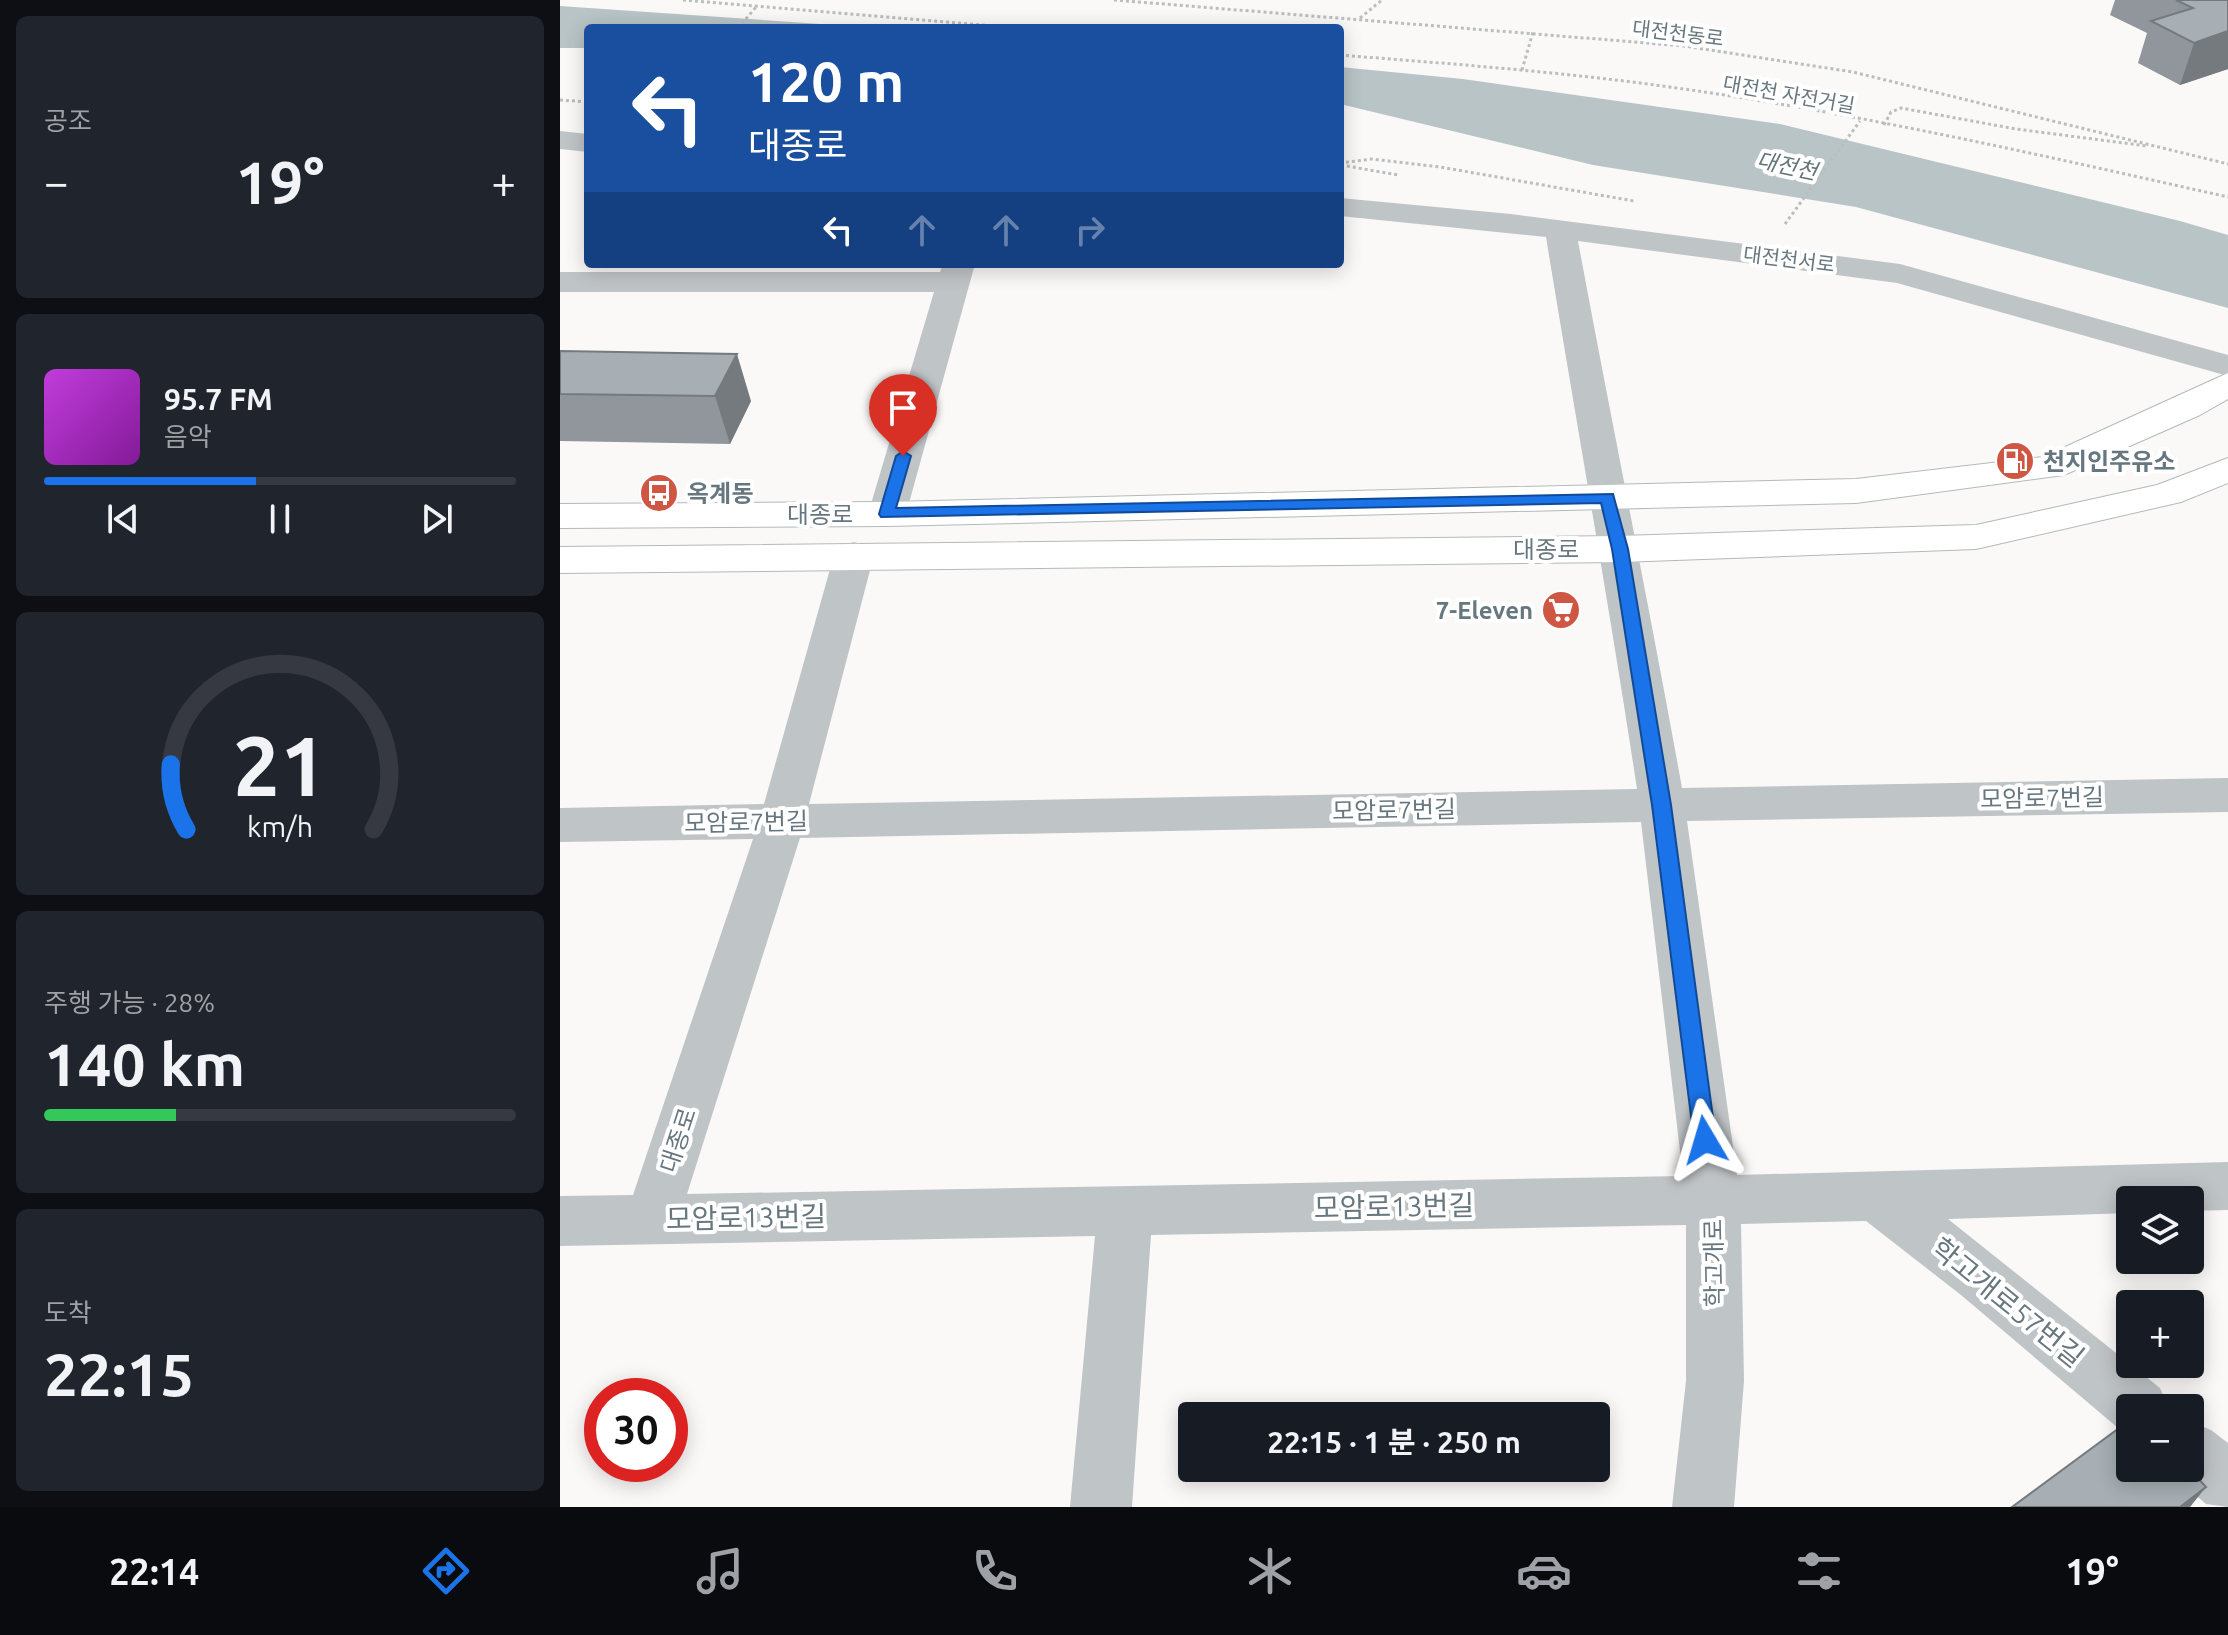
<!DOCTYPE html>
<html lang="ko">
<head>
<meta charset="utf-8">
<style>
	:root { --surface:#171b24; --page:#20242c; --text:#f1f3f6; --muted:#9ea1a6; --line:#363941; --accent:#1a73e8 }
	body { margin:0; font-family:Ubuntu,"Noto Sans KR",sans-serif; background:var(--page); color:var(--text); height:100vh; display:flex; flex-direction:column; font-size:30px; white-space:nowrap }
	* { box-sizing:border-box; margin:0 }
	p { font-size:26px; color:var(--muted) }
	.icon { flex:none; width:44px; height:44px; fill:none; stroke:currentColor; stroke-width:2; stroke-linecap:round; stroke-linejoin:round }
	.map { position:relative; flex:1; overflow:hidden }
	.sheet { display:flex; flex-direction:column; gap:16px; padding:16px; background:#0d0f14; width:560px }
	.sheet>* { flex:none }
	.guide { position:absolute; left:24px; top:24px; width:760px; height:244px; border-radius:8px; box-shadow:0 4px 20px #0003; background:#1a4fa0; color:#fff; overflow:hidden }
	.buttons { position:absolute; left:1556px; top:1186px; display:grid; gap:16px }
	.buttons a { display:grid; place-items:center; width:88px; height:88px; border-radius:8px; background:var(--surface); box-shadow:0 4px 20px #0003; font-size:40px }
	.speed { position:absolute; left:24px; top:1378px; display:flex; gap:16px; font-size:40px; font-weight:700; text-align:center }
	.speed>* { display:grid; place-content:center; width:104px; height:104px; border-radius:50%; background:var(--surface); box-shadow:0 4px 20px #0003; line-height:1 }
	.speed .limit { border:12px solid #d22; background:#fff; color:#111 }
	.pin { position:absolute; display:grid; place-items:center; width:68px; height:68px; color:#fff; margin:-82px -34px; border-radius:50% 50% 50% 0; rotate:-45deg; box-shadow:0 0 8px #0007 }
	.pin .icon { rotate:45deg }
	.me { position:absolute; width:88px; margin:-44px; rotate:353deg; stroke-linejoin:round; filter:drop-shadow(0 0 6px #0008) }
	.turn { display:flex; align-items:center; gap:28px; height:168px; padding:0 32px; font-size:36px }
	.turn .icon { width:104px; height:104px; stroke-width:2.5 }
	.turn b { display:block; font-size:56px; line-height:68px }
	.lanes { display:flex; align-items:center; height:76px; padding:0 32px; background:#0003; justify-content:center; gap:40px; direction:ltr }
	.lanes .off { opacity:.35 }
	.big { font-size:60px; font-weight:700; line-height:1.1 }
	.sheet .widget { flex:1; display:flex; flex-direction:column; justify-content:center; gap:12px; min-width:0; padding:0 28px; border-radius:12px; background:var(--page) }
	.sheet .dial { align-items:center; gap:0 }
	.dial svg { height:208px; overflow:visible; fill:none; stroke:var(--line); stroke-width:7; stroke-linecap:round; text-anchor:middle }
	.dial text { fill:var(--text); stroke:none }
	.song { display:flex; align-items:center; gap:24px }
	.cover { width:96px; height:96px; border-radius:12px; background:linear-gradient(135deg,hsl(290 70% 55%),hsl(290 70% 35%)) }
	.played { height:8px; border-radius:4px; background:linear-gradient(90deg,var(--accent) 45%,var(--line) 45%) }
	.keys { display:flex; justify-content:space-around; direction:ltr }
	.heat { display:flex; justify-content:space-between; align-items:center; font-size:44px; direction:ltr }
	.charge { height:12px; border-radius:6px; background:linear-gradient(90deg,#34c759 28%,var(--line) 0) }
	.trip { position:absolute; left:618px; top:1402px; width:432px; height:80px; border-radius:8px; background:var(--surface); box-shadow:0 4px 20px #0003; font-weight:700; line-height:80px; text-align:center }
	.tab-bar { display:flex; height:128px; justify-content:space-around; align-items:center; background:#090b0e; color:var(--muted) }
	.tab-bar .icon { width:56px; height:56px }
	.tab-bar .on { color:var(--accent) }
	.tab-bar b { font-size:36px; color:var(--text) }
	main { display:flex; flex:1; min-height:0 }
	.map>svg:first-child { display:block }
	.water { fill:#b9c4c7 }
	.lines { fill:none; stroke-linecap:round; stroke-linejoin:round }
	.primary-casing { stroke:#b3b9bb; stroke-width:2 }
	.path { stroke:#babec0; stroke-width:3; stroke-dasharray:3 3; stroke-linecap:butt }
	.minor { fill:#bfc4c7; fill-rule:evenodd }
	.primary { fill:#fff; fill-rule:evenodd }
	.wall { fill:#90969b }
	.shaded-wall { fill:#757a7e }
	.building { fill:#a7afb4; stroke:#757a7e; stroke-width:2 }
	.route { fill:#1a73e8; stroke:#114b97; stroke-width:2 }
	.labels { text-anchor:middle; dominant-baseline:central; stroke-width:8; stroke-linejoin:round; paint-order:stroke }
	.far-street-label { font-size:20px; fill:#67777f; stroke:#fff }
	.far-water-label { font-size:22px; font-style:italic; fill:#637578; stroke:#fff }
	.poi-label { font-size:24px; font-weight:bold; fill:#67777f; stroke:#fff; text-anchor:start }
	.street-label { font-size:24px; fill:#67777f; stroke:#fff }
	.near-street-label { font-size:28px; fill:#67777f; stroke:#fff }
</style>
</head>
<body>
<main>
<section class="sheet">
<div class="widget"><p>공조</p>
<div class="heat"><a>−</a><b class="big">19°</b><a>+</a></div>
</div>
<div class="widget">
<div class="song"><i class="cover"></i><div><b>95.7 FM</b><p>음악</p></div></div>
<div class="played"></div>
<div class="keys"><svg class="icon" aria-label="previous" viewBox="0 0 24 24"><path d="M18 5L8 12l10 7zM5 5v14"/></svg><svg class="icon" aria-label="pause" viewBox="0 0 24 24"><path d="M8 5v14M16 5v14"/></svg><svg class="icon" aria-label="next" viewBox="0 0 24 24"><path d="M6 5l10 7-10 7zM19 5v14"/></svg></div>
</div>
<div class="widget dial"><svg viewBox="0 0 100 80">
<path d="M14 69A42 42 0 1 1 86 69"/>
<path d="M14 69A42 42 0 0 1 8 44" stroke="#1a73e8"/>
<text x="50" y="56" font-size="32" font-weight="700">21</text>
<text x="50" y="72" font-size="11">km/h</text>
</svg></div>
<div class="widget"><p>주행 가능 · 28%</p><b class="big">140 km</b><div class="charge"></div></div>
<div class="widget"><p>도착</p><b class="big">22:15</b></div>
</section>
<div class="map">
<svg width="1668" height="1507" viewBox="0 0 1668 1507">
	<rect width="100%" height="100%" fill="#faf9f8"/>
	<g class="water">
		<polygon points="0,6 319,28 28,28 28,48 0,48"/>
		<polygon points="780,67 903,79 1220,124 1620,221 1668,235 1668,308 1296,207 1033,165 780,104"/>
	</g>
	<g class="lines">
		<defs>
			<g id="primary">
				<polygon points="1668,373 1668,399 1640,415 1504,475 1296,503 327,526 0,528 0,504 327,502 1296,479 1483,457"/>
				<polygon points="1668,458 1668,483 1621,502 1416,549 1060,562 0,573 0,547 1060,536 1416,525 1597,485"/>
			</g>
		</defs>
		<use href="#primary" class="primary-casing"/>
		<g class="path">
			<polyline points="123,0 458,28"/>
			<polyline points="554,0 1124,46 1293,72 1668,164"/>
			<polyline points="800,18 822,0"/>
			<polyline points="178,28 197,6"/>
			<path d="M780 55C892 64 1005 72 1117 88 1302 114 1485 156 1668 197"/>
			<polyline points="962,70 973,32"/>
			<polyline points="0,100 28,102"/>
			<polyline points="1324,125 1331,112 1341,108 1456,129 1587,146"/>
			<polyline points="780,163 812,159 880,167 1074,201"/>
			<polyline points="781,165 838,175"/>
			<polyline points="1225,224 1300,121"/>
		</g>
		<g class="minor">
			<polygon points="0,131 28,134 28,152 0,149"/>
			<path d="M780 198 951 214 1340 264 1668 355V376L1337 283 1018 241C1052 424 1089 605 1122 788L1668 778V812L1127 821 1177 1175 1668 1162V1210L1630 1211V1200H1570V1213L1388 1219 1600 1388 1609 1408H1570V1433L1558 1428 1401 1295 1306 1221 1181 1224 1184 1381 1174 1507H1112L1126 1381V1225L591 1235 572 1507H510L535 1236 0 1246V1196L73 1195 193 839 0 842V808L204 804 274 555 280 546 294 542 308 546 314 555 249 804 1077 789C1049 604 1016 421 986 237L780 216ZM1081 822 1123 1176 127 1194 240 838Z"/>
			<polygon points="383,264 415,264 346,514 341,522 327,526 313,522 308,514 374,292 0,292 0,272 380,272"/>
			<polygon points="1630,1421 1651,1430 1668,1443 1668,1507 1646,1504 1609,1472 1607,1468 1630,1468"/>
		</g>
		<use href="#primary" class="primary"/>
	</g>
	<g class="wall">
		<polygon points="1555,0 1668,0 1668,69 1620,85 1578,63 1587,33 1550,15"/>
		<polygon points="0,351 191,401 170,444 0,441"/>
	</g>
	<g class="shaded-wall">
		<polygon points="1668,31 1668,69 1620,85 1634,43"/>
		<polygon points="177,354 191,401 170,444 155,396"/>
		<polygon points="1646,1487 1630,1507 1620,1507"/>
	</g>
	<g class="building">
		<polygon points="1616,0 1668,0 1668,31 1634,43 1591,21 1633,8"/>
		<polygon points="0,351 177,354 155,396 0,394"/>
		<polygon points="1570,1420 1570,1468 1629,1468 1646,1487 1620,1507 1452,1507"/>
	</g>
	<polygon class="route" points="343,451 351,456 336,508 1053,494 1068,549 1111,805 1156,1140 1153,1146 1145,1149 1138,1146 1134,1140 1092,805 1052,549 1041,503 321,517 319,514 336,456"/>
	<defs>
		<symbol id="fuel-disc" viewBox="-11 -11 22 22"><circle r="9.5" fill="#cf5642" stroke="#fff"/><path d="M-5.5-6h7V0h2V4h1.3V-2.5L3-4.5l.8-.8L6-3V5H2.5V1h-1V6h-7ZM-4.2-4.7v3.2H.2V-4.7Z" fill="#fff"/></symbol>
		<symbol id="bus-disc" viewBox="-11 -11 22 22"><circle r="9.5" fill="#cf5642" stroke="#fff"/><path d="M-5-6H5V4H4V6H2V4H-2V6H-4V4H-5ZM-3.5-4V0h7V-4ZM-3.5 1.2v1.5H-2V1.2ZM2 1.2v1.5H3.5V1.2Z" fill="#fff"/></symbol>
		<symbol id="supermarket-disc" viewBox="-11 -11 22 22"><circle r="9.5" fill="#cf5642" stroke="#fff"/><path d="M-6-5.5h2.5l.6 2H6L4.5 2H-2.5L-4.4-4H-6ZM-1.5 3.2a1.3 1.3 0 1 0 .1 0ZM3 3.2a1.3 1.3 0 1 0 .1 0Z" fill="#fff"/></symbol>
	</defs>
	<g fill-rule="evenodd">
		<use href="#fuel-disc" x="1433" y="439" width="44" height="44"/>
		<use href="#bus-disc" x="77" y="471" width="44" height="44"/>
		<use href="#supermarket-disc" x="979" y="588" width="44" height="44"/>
	</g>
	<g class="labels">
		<g class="far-street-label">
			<text transform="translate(1118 33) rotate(7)">대전천동로</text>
			<text transform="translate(1229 94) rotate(10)">대전천 자전거길</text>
			<text transform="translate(1229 259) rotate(7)">대전천서로</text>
		</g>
		<g class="far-water-label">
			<text transform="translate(1227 165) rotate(12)">대전천</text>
		</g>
		<g class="poi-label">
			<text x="1483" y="461">천지인주유소</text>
			<text x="127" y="493">옥계동</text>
			<text x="973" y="610" text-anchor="end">7-Eleven</text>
		</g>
		<g class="street-label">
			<text x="260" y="514">대종로</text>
			<text x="986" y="549">대종로</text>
			<text transform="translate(1482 798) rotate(-1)">모암로7번길</text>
			<text transform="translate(834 810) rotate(-1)">모암로7번길</text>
			<text transform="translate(186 822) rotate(-1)">모암로7번길</text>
			<text transform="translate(118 1140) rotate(-72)">대종로</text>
			<text transform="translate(1154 1263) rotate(-91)">학고개로</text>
		</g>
		<g class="near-street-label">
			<text transform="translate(834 1206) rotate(-1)">모암로13번길</text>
			<text transform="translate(186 1217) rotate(-1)">모암로13번길</text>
			<text transform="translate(1448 1302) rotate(39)">학고개로57번길</text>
		</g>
	</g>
</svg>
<div class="buttons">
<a><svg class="icon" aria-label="layers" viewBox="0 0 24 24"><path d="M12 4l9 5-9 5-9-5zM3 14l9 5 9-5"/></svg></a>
<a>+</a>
<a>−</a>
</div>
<div class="speed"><div class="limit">30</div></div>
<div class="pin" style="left:343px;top:456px;background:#d93025"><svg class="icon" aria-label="arrive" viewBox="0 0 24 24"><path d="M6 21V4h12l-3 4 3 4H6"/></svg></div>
<svg class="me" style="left:1145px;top:1140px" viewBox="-20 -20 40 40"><path d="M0-17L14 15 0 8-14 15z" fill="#1a73e8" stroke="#fff" stroke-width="4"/></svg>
<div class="trip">22:15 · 1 분 · 250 m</div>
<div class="guide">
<div class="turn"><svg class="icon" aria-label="left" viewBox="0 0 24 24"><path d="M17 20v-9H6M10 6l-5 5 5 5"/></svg><div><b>120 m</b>대종로</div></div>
<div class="lanes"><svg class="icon" aria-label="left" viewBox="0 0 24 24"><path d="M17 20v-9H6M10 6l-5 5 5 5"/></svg><svg class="icon off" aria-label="ahead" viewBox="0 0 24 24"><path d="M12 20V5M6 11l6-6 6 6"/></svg><svg class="icon off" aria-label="ahead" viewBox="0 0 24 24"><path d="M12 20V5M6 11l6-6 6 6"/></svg><svg class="icon off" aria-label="right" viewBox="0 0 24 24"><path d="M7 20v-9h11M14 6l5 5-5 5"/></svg></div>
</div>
</div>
</main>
<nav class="tab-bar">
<b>22:14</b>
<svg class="icon on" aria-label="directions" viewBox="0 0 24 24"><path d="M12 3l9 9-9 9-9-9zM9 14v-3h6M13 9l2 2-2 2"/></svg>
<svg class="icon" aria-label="music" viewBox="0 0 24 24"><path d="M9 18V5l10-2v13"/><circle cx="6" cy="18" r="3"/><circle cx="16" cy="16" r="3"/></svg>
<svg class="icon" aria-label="phone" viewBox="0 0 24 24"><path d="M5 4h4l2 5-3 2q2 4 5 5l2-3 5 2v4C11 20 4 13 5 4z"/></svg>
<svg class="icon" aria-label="climate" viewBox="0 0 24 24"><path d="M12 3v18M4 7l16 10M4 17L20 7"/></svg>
<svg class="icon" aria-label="car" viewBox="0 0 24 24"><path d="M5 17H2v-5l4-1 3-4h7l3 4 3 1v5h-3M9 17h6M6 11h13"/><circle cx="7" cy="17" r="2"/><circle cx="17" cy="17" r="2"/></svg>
<svg class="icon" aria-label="filters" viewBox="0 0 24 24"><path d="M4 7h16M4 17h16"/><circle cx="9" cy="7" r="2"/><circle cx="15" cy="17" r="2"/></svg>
<b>19°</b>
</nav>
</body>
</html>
